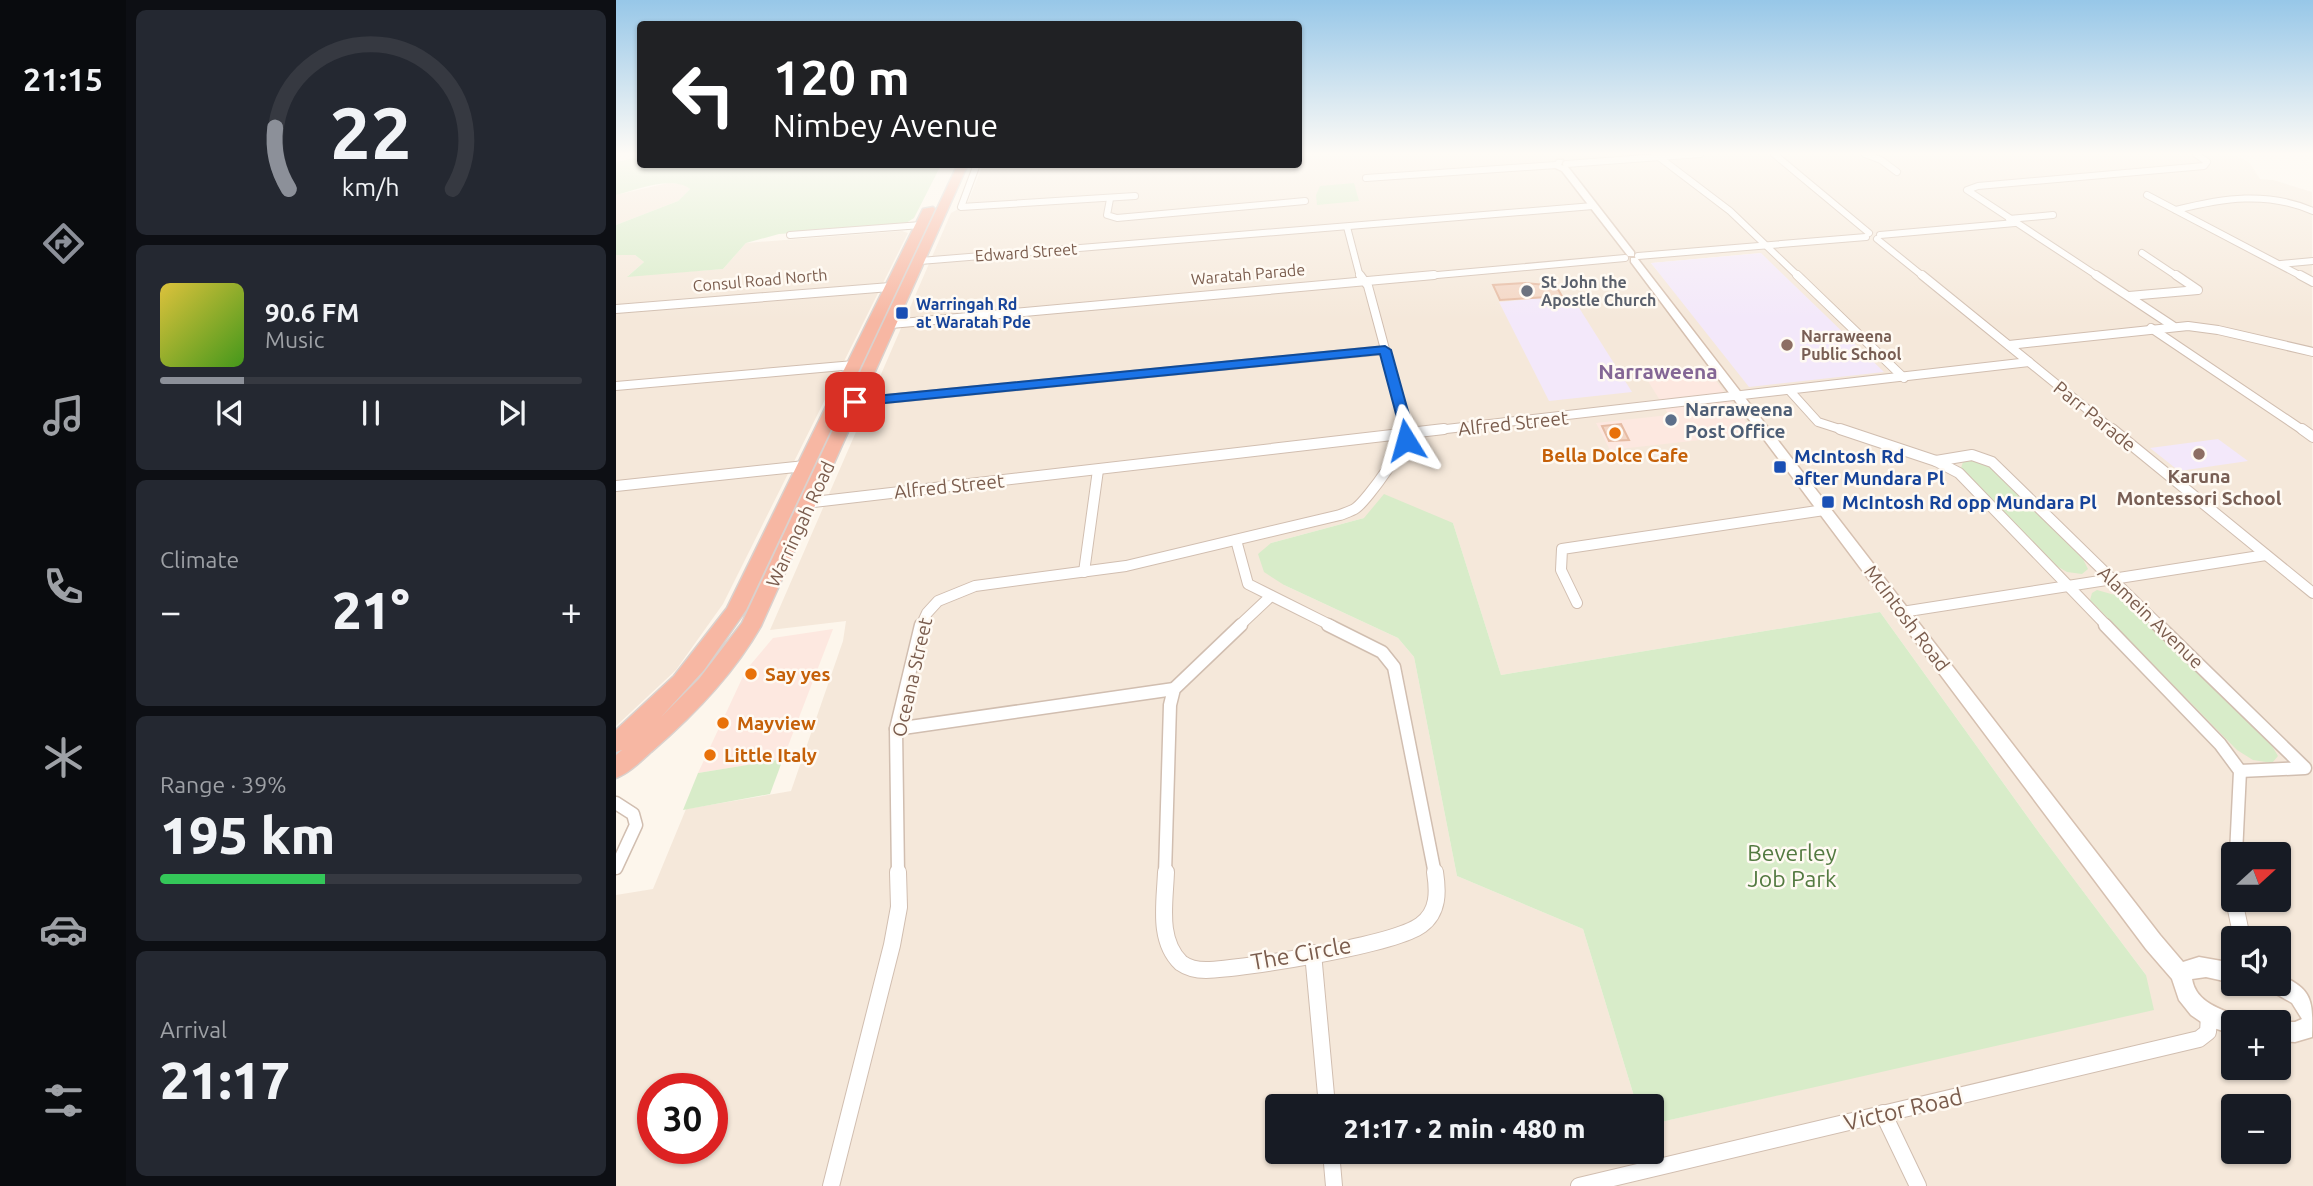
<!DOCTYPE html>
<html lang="en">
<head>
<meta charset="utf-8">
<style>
	:root { --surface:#171b24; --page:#242831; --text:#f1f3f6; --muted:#9ea1a6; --line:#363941; --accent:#8c9099 }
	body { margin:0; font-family:Ubuntu,sans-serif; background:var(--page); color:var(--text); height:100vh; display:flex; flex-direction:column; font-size:26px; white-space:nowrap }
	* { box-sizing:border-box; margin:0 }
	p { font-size:23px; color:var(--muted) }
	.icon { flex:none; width:38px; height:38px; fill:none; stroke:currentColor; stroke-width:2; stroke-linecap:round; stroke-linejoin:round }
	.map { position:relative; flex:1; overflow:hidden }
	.panel { display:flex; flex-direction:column; gap:10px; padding:10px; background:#0d0f14; width:490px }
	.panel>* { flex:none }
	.hud { position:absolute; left:21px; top:21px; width:665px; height:147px; border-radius:7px; box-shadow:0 2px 5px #0004; background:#202124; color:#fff; overflow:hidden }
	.needle { width:46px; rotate:69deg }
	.buttons { position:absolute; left:1605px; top:842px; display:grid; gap:14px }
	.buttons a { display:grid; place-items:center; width:70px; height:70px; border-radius:7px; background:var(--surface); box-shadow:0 2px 5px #0004; font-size:35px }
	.speed { position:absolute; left:21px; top:1073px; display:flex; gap:14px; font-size:35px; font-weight:700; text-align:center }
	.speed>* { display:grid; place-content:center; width:91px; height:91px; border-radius:50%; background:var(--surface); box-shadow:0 2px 5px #0004; line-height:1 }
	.speed .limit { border:10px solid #d22; background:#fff; color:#111 }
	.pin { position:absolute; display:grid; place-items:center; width:60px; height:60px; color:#fff; margin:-30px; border-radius:14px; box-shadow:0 4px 10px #0006 }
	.me { position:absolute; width:77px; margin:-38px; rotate:352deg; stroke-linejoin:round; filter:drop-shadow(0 0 5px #0008) }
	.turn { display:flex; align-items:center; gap:24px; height:147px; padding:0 21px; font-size:32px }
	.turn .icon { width:91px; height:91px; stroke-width:2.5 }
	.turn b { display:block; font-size:49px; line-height:60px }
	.big { font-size:52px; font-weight:800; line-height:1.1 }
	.panel .widget { flex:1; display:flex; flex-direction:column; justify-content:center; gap:10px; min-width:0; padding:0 24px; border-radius:10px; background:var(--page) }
	.panel .dial { align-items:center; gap:0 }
	.dial svg { height:182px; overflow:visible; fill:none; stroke:var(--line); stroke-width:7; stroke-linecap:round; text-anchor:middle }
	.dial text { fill:var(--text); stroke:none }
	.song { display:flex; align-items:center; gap:21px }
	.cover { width:84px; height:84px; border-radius:10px; background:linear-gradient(135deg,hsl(50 70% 55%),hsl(100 70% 35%)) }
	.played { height:7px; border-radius:4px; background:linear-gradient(90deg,var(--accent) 20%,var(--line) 20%) }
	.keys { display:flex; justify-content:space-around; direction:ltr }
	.heat { display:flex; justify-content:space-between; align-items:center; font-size:38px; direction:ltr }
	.charge { height:10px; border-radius:5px; background:linear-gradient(90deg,#34c759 39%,var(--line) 0) }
	.trip { position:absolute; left:649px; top:1094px; width:399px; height:70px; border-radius:7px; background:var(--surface); box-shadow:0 2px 5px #0004; font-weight:800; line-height:70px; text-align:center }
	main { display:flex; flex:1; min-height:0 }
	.menu { display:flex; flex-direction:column; width:126px; justify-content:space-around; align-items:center; background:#090b0e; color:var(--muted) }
	.menu .icon { width:49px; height:49px }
	.menu .selected { color:var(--accent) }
	.menu b { font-size:32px; color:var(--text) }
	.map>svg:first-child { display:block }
	.residential { fill:#f5e8da; fill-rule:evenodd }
	.commercial { fill:#fde8e0 }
	.education { fill:#f3e8fa }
	.green { fill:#d8ecc9 }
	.building { fill:#f3d5c3; stroke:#e6bba3; stroke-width:2 }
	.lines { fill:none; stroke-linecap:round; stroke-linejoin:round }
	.street-far4-casing { stroke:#d1beb0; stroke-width:8 }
	.street-far3-casing { stroke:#d1beb0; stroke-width:10 }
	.street-far2-casing { stroke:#d1beb0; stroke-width:12 }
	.street-far1-casing { stroke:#d1beb0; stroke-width:15 }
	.street-casing { stroke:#d1beb0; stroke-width:18 }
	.secondary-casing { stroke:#d6c0b0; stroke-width:3 }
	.highway-casing { stroke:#dad1cd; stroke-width:3 }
	.street-far4 { stroke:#fff; stroke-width:6 }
	.street-far3 { stroke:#fff; stroke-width:8 }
	.street-far2 { stroke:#fff; stroke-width:10 }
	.street-far1 { stroke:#fff; stroke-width:12 }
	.street { stroke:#fff; stroke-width:16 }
	.secondary { fill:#fff; fill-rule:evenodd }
	.highway { fill:#f7b7a3; fill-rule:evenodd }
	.route { fill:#1a73e8; stroke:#114b97; stroke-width:2 }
	.worship-dot { fill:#6b7280; stroke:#fffaf3; stroke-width:2.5 }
	.transit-dot { fill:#1a4fb4; stroke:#fffaf3; stroke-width:2.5 }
	.education-dot { fill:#8d6e63; stroke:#fffaf3; stroke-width:2.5 }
	.service-dot { fill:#5c6f8a; stroke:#fffaf3; stroke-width:2.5 }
	.food-dot { fill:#e8710a; stroke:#fffaf3; stroke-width:2.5 }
	.labels { text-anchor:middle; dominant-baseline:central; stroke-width:5; stroke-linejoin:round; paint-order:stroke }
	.far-street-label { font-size:16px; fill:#7a5c4d; stroke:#fffaf3 }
	.far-worship-label { font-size:16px; font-weight:bold; fill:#5b616d; stroke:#fffaf3; text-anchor:start }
	.far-transit-label { font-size:16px; font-weight:bold; fill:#164399; stroke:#fffaf3; text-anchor:start }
	.far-education-label { font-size:16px; font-weight:bold; fill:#785e54; stroke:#fffaf3; text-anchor:start }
	.service-label { font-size:19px; font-weight:bold; fill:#4e5e75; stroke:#fffaf3; text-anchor:start }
	.street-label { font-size:19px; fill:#7a5c4d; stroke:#fffaf3 }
	.food-label { font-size:19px; font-weight:bold; fill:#c56008; stroke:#fffaf3; text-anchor:start }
	.transit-label { font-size:19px; font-weight:bold; fill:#164399; stroke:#fffaf3; text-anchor:start }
	.education-label { font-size:19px; font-weight:bold; fill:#785e54; stroke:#fffaf3 }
	.far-district-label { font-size:21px; font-weight:bold; fill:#846695; stroke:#fffaf3 }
	.near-park-label { font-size:23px; fill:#537a41; stroke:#fffaf3 }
	.near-street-label { font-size:23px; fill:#7a5c4d; stroke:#fffaf3 }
</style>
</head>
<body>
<main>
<nav class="menu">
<b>21:15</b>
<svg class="icon selected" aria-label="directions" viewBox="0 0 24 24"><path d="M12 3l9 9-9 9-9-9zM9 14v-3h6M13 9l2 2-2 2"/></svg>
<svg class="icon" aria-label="music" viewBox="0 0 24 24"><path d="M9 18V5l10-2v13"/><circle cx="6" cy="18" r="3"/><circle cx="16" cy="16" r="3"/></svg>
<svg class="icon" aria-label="phone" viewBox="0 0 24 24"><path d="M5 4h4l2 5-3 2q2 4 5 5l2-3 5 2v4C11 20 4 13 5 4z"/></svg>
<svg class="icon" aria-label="climate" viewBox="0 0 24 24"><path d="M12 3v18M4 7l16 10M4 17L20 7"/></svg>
<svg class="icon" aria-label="car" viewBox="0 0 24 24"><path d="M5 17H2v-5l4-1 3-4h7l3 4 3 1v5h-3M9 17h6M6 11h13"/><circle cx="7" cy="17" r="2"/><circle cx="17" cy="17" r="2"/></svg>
<svg class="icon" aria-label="filters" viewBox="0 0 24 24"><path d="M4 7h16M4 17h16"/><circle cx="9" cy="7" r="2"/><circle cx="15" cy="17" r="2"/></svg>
</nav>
<section class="panel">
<div class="widget dial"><svg viewBox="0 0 100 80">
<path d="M14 69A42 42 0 1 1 86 69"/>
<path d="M14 69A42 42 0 0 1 8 42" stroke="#8c9099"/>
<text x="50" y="56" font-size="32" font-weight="700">22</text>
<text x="50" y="72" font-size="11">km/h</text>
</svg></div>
<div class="widget">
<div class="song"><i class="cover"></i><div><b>90.6 FM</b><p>Music</p></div></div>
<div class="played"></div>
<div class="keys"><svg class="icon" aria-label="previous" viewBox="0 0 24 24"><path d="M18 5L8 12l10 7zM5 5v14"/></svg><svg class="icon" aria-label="pause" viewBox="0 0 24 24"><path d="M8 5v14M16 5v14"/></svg><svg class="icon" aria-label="next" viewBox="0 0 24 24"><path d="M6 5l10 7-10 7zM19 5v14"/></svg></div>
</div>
<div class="widget"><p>Climate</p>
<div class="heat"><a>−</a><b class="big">21°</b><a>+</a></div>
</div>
<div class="widget"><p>Range · 39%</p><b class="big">195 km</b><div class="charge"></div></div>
<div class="widget"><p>Arrival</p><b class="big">21:17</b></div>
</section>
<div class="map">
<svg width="1697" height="1186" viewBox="0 0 1697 1186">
	<rect width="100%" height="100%" fill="#fdf6ec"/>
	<g class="residential">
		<path d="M683 154H1615L1633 162 1644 179 1657 180 1696 192 1697 1186H0V895L37 889 70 809 175 791 227 641 230 621 154 630 335 213 351 204 367 165 682 164ZM1145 253 1081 318 1035 263H1036ZM748 518 837 523 885 675 1264 612 1424 834 1530 975 1292 1065 1036 1124V1152H662V1106H1021L967 929 841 876 798 657 782 638 668 585 655 543ZM1617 854H1662V900H1617ZM1617 938H1662V984H1617ZM1617 1022H1662V1068H1617ZM37 1088H96V1148H37ZM1617 1106H1662V1152H1617Z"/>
		<polygon points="52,183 67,184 74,189 62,201 0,225 0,195"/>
		<polygon points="286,231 292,233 107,604 60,670 0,726 0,255 19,255 28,262 12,276 107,269 130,243"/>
	</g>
	<g class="commercial">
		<polygon points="1090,367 1139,434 994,450 980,423 1053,415 1027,373"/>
		<polygon points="217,629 167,759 82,773 130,670 157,638"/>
	</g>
	<g class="education">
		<polygon points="1145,253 1268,372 1133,387 1035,263"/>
		<polygon points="955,295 1016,392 933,401 883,302"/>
		<polygon points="1602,439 1632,461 1563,471 1534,448"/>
	</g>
	<g class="green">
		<path d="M24 157V164L325 165 298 218 287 225 163 234 130 243 107 269 11 277 28 262 19 255H0V225L62 201 74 189C56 175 20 190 0 195V162Z"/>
		<polygon points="738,183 743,201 701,205 700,195 704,186"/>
		<polygon points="1352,460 1372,465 1467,559 1472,569 1466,574 1451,572 1439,565 1345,468 1347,462"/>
		<polygon points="768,494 837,523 885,675 1264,612 1424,834 1530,975 1538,1010 1036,1124 1036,1106 1021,1106 967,929 841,876 798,657 782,638 668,585 648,572 642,554 655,543 748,518"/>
		<polygon points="1481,590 1506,597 1653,741 1662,756 1656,763 1637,760 1621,750 1474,600 1476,593"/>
		<polygon points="167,759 154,794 67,810 82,773"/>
	</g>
	<g class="building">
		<polygon points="909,283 940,286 946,296 884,300 877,285"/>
		<polygon points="1005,424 1013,440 993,441 986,426"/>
	</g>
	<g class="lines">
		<defs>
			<g id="street-far4">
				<polyline points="1039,154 1114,211 1183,277"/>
				<polyline points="1158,154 1253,233"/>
				<polyline points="1249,154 1265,160 1281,172"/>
				<polyline points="361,164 345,207 519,196"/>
				<polyline points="950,164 1084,154"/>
				<polyline points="750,178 940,165"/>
				<polyline points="1531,195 1687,277"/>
				<polyline points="494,199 491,215 501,218 689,201"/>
				<path d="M1560 210C1607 198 1651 191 1697 211"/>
				<polyline points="1393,219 1437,215"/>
				<polyline points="731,227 744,277"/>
				<polyline points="174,235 305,225"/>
				<polyline points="1264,235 1399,223"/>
				<polyline points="1261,239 1308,277"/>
				<polyline points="1526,253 1562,277"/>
				<polyline points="1022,256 1250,237"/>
				<polyline points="304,261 977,206"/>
				<polyline points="1665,264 1697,261"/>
				<polyline points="799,277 1009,258"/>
				<polyline points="1483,277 1351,190 1362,186 1588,166 1591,162 1580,154"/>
			</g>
			<g id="street-far3">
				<polyline points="744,275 752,286 791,431"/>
				<polyline points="1181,275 1288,378"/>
				<polyline points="1306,275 1498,431"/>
				<polyline points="1480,275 1557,326"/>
				<polyline points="1684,275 1697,282"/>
				<polyline points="1513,296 1582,290 1560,275"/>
				<polyline points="0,309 274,287"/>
				<polyline points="275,324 818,275"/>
				<polyline points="1535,328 1688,431"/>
				<polyline points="1393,345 1572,326 1602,330 1697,352"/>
				<polyline points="0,386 238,365"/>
				<polyline points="1174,391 1202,422 1230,431"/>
				<polyline points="239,402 769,350"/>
				<polyline points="813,431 1413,362"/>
			</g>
			<g id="street-far2">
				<polyline points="1224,429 1320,461 1356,455 1376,462 1544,626"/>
				<polyline points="1496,429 1697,593"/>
				<polyline points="1686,429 1697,437"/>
				<polyline points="1320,461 1343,473 1491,626"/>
				<polyline points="0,486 189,466"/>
				<polyline points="189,503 828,429"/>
				<polyline points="620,540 632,584 716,626"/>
				<polyline points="468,572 482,470"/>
				<polyline points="961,603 945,570 946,549 1208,510"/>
				<polyline points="1286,612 1650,555"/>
				<path d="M305 626 311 613 322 601 359 586 510 566 724 515C729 513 736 511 740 508 751 500 794 442 790 429"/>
				<polyline points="623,626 655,596"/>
			</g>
			<g id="street-far1">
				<polyline points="712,625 766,652 778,667 819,874"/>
				<polyline points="1489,625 1604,744 1624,771 1620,854"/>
				<polyline points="1542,625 1689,768 1624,771"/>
				<polyline points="280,729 558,689"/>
				<polyline points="0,803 17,814 20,825 0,868"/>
				<polyline points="282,874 280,729 305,625"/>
				<polyline points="549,874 554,705 558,689 625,625"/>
			</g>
			<g id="street">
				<path d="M550 872C549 902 541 940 565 963 572 968 581 970 590 970 627 969 778 945 805 925 823 912 822 891 819 872"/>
				<polyline points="1618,900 1626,938"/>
				<polyline points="697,953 711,1106"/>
				<polyline points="1267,1113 1302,1186"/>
				<polyline points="715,1152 718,1186"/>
				<polyline points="215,1186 276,945 283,907 282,872"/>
				<polyline points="963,1186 1583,1039 1592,1032 1593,1016"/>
			</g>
			<g id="secondary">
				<polygon points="941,160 947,160 945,165 952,167 1018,252 1018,256 1012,256 946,171 937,167"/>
				<path d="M1015 258H1021L1544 935 1567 962 1583 957 1617 963V983L1590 977 1576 979C1580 1003 1605 1009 1624 1017L1627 1022H1617V1034L1591 1026 1575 1015 1563 1000 1556 979 1530 949 1015 262Z"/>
				<path d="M1662 974C1697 989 1697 1000 1696 1037L1679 1042 1662 1041V1022H1659H1679L1686 1019 1676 1003 1655 991 1652 984H1662Z"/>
			</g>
			<path id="highway" d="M342 164H352L145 626C117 675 77 716 35 752 24 762 13 773 0 778V755L6 750 0 752V730L58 676 111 608 307 209 317 207 319 209 130 610 88 670 45 717 83 679 126 623Z"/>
		</defs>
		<use href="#street-far4" class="street-far4-casing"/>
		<use href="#street-far3" class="street-far3-casing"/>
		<use href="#street-far2" class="street-far2-casing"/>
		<use href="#street-far1" class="street-far1-casing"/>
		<use href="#street" class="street-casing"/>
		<use href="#secondary" class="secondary-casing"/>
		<use href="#highway" class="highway-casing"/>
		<use href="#street-far4" class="street-far4"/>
		<use href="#street-far3" class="street-far3"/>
		<use href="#street-far2" class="street-far2"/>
		<use href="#street-far1" class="street-far1"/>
		<use href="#street" class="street"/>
		<use href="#secondary" class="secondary"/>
		<use href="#highway" class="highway"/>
	</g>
	<linearGradient id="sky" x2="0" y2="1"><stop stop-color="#97c7e8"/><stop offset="0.48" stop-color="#fefbf6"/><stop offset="1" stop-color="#fefbf6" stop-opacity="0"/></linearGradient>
	<rect width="1697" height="320" fill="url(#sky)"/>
	<polygon class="route" points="769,346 775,350 797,429 796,440 790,444 783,440 784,429 764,354 239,406 233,402 239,398"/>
	<circle class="worship-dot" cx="911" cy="291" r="7"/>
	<g class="transit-dot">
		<rect x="279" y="306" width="14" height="14" rx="3.5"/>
		<rect x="1157" y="460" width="14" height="14" rx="3.5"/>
		<rect x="1205" y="495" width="14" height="14" rx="3.5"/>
	</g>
	<g class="education-dot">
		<circle cx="1171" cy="345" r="7"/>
		<circle cx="1583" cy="454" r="7"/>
	</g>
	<circle class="service-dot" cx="1055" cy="420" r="7"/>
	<g class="food-dot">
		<circle cx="999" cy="433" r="7"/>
		<circle cx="135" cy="674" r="7"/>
		<circle cx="107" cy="723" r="7"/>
		<circle cx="94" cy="755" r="7"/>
	</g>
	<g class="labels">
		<g class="far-street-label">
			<text transform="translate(410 252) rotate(-4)">Edward Street</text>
			<text transform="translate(632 274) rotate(-5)">Waratah Parade</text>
			<text transform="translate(144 280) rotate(-5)">Consul Road North</text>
		</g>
		<g class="far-worship-label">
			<text x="925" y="282">St John the<tspan x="925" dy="18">Apostle Church</tspan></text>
		</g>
		<g class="far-transit-label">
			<text x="300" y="304">Warringah Rd<tspan x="300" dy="18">at Waratah Pde</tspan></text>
		</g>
		<g class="far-education-label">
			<text x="1185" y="336">Narraweena<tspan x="1185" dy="18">Public School</tspan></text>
		</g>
		<g class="service-label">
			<text x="1069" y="409">Narraweena<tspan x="1069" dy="22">Post Office</tspan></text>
		</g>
		<g class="street-label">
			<text transform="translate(1479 416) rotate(39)">Parr Parade</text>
			<text transform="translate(897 423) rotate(-6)">Alfred Street</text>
			<text transform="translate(333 486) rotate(-6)">Alfred Street</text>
			<text transform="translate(184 524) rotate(-65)">Warringah Road</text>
			<text transform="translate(1535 617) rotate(44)">Alamein Avenue</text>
			<text transform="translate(1291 618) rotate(53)">McIntosh Road</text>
			<text transform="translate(296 677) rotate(-77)">Oceana Street</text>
		</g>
		<g class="food-label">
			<text x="999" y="455" text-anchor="middle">Bella Dolce Cafe</text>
			<text x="149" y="674">Say yes</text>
			<text x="121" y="723">Mayview</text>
			<text x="108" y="755">Little Italy</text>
		</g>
		<g class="transit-label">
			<text x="1178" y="456">McIntosh Rd<tspan x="1178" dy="22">after Mundara Pl</tspan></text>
			<text x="1226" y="502">McIntosh Rd opp Mundara Pl</text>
		</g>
		<g class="education-label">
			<text x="1583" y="476">Karuna<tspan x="1583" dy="22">Montessori School</tspan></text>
		</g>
		<g class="far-district-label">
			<text x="1042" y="371">Narraweena</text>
		</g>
		<g class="near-park-label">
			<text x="1176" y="852">Beverley<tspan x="1176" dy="26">Job Park</tspan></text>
		</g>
		<g class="near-street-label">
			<text transform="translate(685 953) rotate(-10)">The Circle</text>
			<text transform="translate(1287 1109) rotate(-13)">Victor Road</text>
		</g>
	</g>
</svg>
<div class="buttons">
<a><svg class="needle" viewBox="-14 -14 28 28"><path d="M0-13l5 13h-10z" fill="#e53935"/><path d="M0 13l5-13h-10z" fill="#9ea1a6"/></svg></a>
<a><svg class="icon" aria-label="sound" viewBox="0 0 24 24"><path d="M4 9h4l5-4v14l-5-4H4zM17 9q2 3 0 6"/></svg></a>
<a>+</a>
<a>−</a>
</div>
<div class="speed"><div class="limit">30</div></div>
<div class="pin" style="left:239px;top:402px;background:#d93025"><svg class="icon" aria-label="arrive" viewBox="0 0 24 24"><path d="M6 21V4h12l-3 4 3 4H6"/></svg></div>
<svg class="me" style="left:790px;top:440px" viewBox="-20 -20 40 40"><path d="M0-17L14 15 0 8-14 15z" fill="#1a73e8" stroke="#fff" stroke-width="4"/></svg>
<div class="trip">21:17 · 2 min · 480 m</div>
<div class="hud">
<div class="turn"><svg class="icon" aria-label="left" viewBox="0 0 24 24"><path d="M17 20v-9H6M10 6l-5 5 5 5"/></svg><div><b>120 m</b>Nimbey Avenue</div></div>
</div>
</div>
</main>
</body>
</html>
